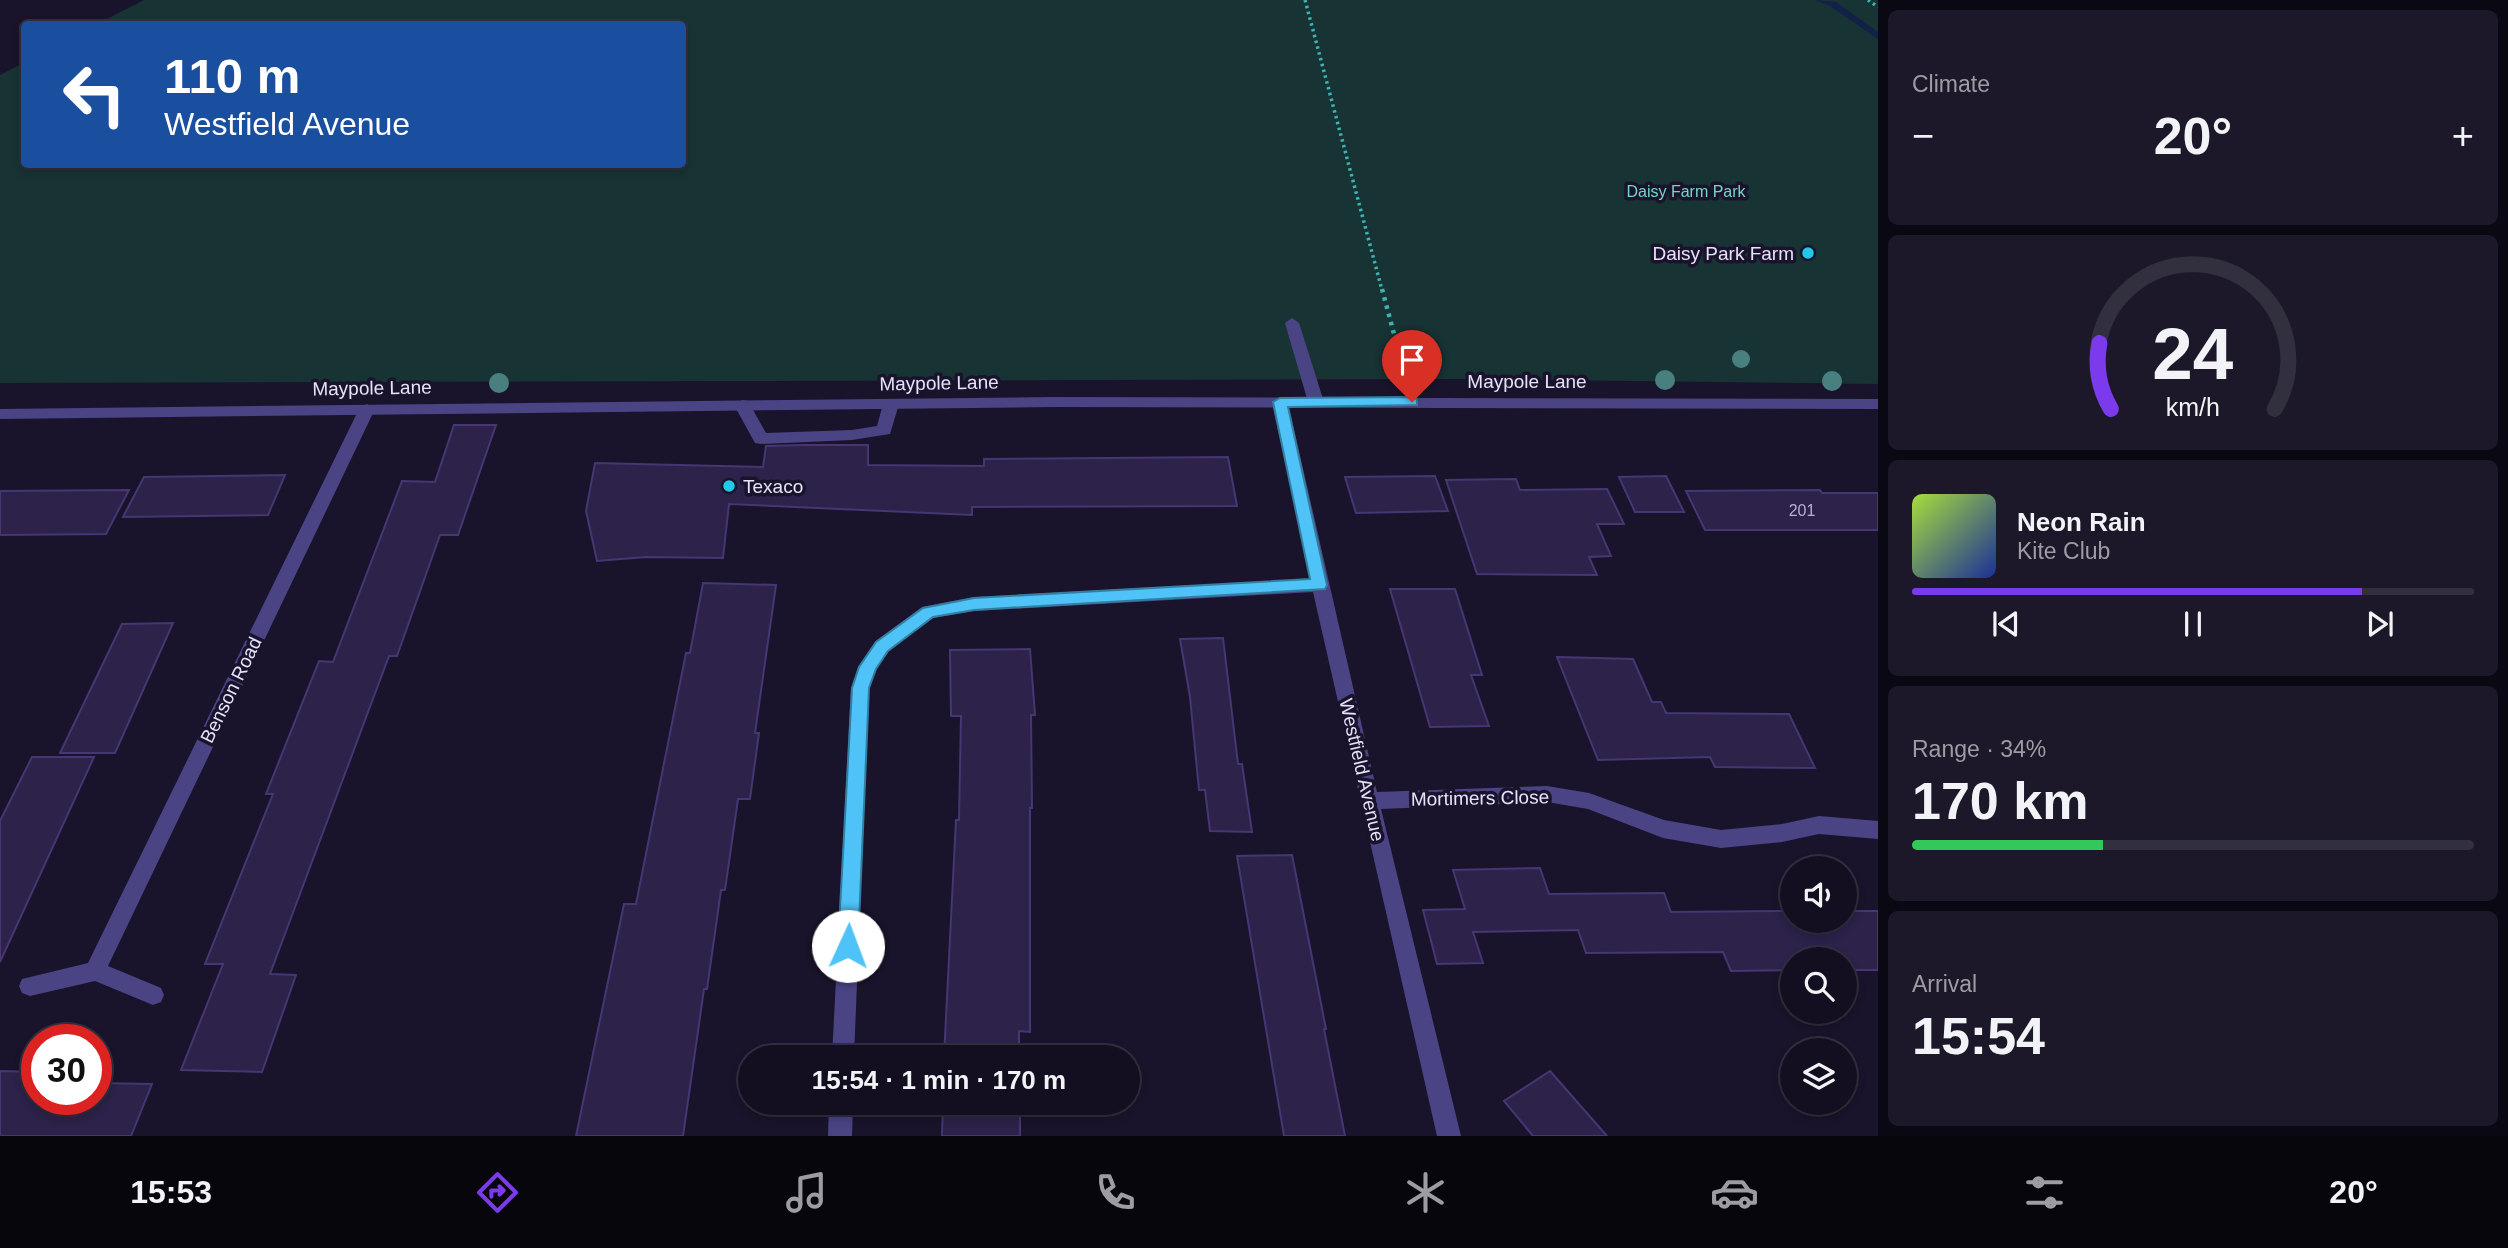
<!DOCTYPE html>
<html lang="en">
<head>
<meta charset="utf-8">
<style>
	:root { --surface:#130f20; --page:#1c1829; --text:#f1f3f6; --muted:#9d9ca5; --line:#322f3e; --accent:#7c3aed }
	body { margin:0; font-family:Helvetica,sans-serif; background:var(--page); color:var(--text); height:100vh; display:flex; flex-direction:column; font-size:26px; white-space:nowrap }
	* { box-sizing:border-box; margin:0 }
	p { font-size:23px; color:var(--muted) }
	.icon { flex:none; width:38px; height:38px; fill:none; stroke:currentColor; stroke-width:2; stroke-linecap:round; stroke-linejoin:round }
	.map { position:relative; flex:1; overflow:hidden }
	.panel { display:flex; flex-direction:column; gap:10px; padding:10px; background:#0a0812; width:630px }
	.panel>* { flex:none }
	.guide { position:absolute; left:21px; top:21px; width:665px; height:147px; border-radius:7px; box-shadow:0 4px 10px #0003,0 0 0 2px var(--line); background:#1a4fa0; color:#fff; overflow:hidden }
	.buttons { position:absolute; left:1780px; top:856px; display:grid; gap:14px }
	.buttons a { display:grid; place-items:center; width:77px; height:77px; border-radius:50%; background:var(--surface); box-shadow:0 4px 10px #0003,0 0 0 2px var(--line); font-size:35px }
	.speed { position:absolute; left:21px; top:1024px; display:flex; gap:14px; font-size:35px; font-weight:700; text-align:center }
	.speed>* { display:grid; place-content:center; width:91px; height:91px; border-radius:50%; background:var(--surface); box-shadow:0 4px 10px #0003,0 0 0 2px var(--line); line-height:1 }
	.speed .limit { border:10px solid #d22; background:#fff; color:#111 }
	.pin { position:absolute; display:grid; place-items:center; width:60px; height:60px; color:#fff; margin:-72px -30px; border-radius:50% 50% 50% 0; rotate:-45deg; box-shadow:0 0 7px #0007 }
	.pin .icon { rotate:45deg }
	.me { position:absolute; width:77px; margin:-38px; rotate:2deg; stroke-linejoin:round; filter:drop-shadow(0 0 5px #0008) }
	.turn { display:flex; align-items:center; gap:24px; height:147px; padding:0 28px; font-size:32px }
	.turn .icon { width:91px; height:91px; stroke-width:2.5 }
	.turn b { display:block; font-size:49px; line-height:60px }
	.big { font-size:52px; font-weight:800; line-height:1.1 }
	.panel .card { flex:1; display:flex; flex-direction:column; justify-content:center; gap:10px; min-width:0; padding:0 24px; border-radius:10px; background:var(--page) }
	.panel .dial { align-items:center; gap:0 }
	.dial svg { height:182px; overflow:visible; fill:none; stroke:var(--line); stroke-width:7; stroke-linecap:round; text-anchor:middle }
	.dial text { fill:var(--text); stroke:none }
	.song { display:flex; align-items:center; gap:21px }
	.cover { width:84px; height:84px; border-radius:10px; background:linear-gradient(135deg,hsl(80 70% 55%),hsl(230 70% 35%)) }
	.played { height:7px; border-radius:4px; background:linear-gradient(90deg,var(--accent) 80%,var(--line) 80%) }
	.keys { display:flex; justify-content:space-around; direction:ltr }
	.heat { display:flex; justify-content:space-between; align-items:center; font-size:38px; direction:ltr }
	.charge { height:10px; border-radius:5px; background:linear-gradient(90deg,#34c759 34%,var(--line) 0) }
	.trip { position:absolute; left:738px; top:1045px; width:402px; height:70px; border-radius:35px; background:var(--surface); box-shadow:0 4px 10px #0003,0 0 0 2px var(--line); font-weight:800; line-height:70px; text-align:center }
	.dock { display:flex; height:112px; justify-content:space-around; align-items:center; background:#08060d; color:var(--muted) }
	.dock .icon { width:49px; height:49px }
	.dock .active { color:var(--accent) }
	.dock b { font-size:32px; color:var(--text) }
	main { display:flex; flex:1; min-height:0 }
	.map>svg:first-child { display:block }
	.green { fill:#183334 }
	.lines { fill:none; stroke-linecap:round; stroke-linejoin:round }
	.stream { fill:#112147; fill-rule:evenodd }
	.building { fill:#2c224a; stroke:#463673; stroke-width:2 }
	.path-far1 { stroke:#3eb3b3; stroke-width:3.5; stroke-dasharray:2.5 3.5; stroke-linecap:butt }
	.path { stroke:#3eb3b3; stroke-width:4.5; stroke-dasharray:3.5 5; stroke-linecap:butt }
	.service { fill:#4a4485; fill-rule:evenodd }
	.minor { fill:#4a4485; fill-rule:evenodd }
	.tertiary { fill:#4a4485; fill-rule:evenodd }
	.tree { fill:#4a7f7f }
	.route { fill:#4fc3f7; stroke:#337fa1; stroke-width:2 }
	.poi-dot { fill:#20c9e9; stroke:#19142b; stroke-width:2.5 }
	.labels { text-anchor:middle; dominant-baseline:central; stroke-width:7; stroke-linejoin:round; paint-order:stroke }
	.far-park-label { font-size:16px; fill:#72d7c4; stroke:#19142b }
	.number-label { font-size:16px; fill:#b8b1d0 }
	.poi-label { font-size:19px; fill:#e6e1fc; stroke:#19142b; text-anchor:end }
	.street-label { font-size:19px; fill:#e6e1fc; stroke:#19142b }
</style>
</head>
<body>
<main>
<div class="map">
<svg width="1878" height="1136" viewBox="0 0 1878 1136">
	<rect width="100%" height="100%" fill="#19142b"/>
	<polygon class="green" points="144,0 1878,0 1878,384 1472,379 0,383 0,75 24,63 24,164 682,164 682,24 97,24"/>
	<g class="lines">
		<polygon class="stream" points="1815,0 1836,2 1878,32 1878,39 1830,6"/>
	</g>
	<g class="building">
		<polygon points="454,425 496,425 458,535 440,535 397,656 389,656 270,974 296,975 262,1072 181,1070 223,964 205,964 273,794 266,794 319,661 333,662 402,481 435,482"/>
		<polygon points="804,445 868,445 868,465 984,466 984,459 1228,457 1237,506 972,507 972,515 729,504 723,558 646,557 597,561 586,511 595,463 763,467 766,446"/>
		<polygon points="285,475 268,515 123,517 144,477"/>
		<polygon points="1435,476 1448,511 1356,513 1345,477"/>
		<polygon points="1666,476 1684,512 1635,512 1619,477"/>
		<polygon points="1516,479 1520,490 1607,489 1624,524 1597,524 1611,556 1589,557 1597,575 1477,574 1446,480"/>
		<polygon points="129,490 106,534 0,535 0,491"/>
		<polygon points="1820,490 1822,493 1878,493 1878,530 1705,530 1686,491"/>
		<polygon points="703,583 776,585 755,733 759,733 750,799 738,799 725,890 721,890 707,989 704,989 683,1136 576,1136 624,904 636,904 686,653 690,653"/>
		<polygon points="1390,589 1455,589 1482,675 1471,675 1489,726 1430,727"/>
		<polygon points="173,623 115,753 60,753 122,624"/>
		<polygon points="1223,638 1238,764 1242,764 1252,832 1210,831 1205,790 1199,790 1190,697 1180,639"/>
		<polygon points="1030,649 1035,715 1031,715 1032,808 1030,808 1030,1032 1019,1031 1019,1057 944,1057 956,820 959,820 961,716 951,716 950,650"/>
		<polygon points="1557,657 1633,659 1652,702 1661,702 1666,713 1789,714 1815,768 1715,767 1710,757 1598,760"/>
		<polygon points="32,757 94,757 0,962 0,821"/>
		<polygon points="1292,855 1326,1029 1324,1029 1345,1136 1284,1136 1237,856"/>
		<polygon points="1540,868 1549,894 1664,893 1671,912 1792,911 1792,920 1844,920 1844,911 1878,911 1878,970 1844,970 1844,959 1792,959 1792,970 1731,971 1723,952 1586,953 1578,930 1473,932 1483,963 1437,964 1423,910 1465,909 1453,870"/>
		<polygon points="0,1071 37,1072 37,1099 96,1099 96,1083 152,1084 131,1136 0,1136"/>
		<polygon points="1550,1071 1607,1136 1533,1136 1504,1101"/>
		<polygon points="943,1102 1020,1102 1020,1136 942,1136"/>
	</g>
	<g class="lines">
		<g class="path-far1">
			<polyline points="1305,0 1382,290"/>
			<polyline points="1868,0 1878,7"/>
		</g>
		<polyline class="path" points="1382,289 1405,375"/>
		<g class="service">
			<polygon points="1292,318 1299,323 1324,402 1322,406 1316,407 1308,402 1285,323"/>
			<polygon points="891,399 899,404 890,434 852,440 761,444 755,443 734,405 742,400 748,401 766,433 852,430 877,426 883,404"/>
		</g>
		<g class="minor">
			<polygon points="1280,398 1288,403 1377,792 1547,786 1589,793 1664,820 1721,830 1782,824 1819,816 1878,821 1878,839 1819,834 1782,842 1721,848 1663,838 1588,809 1547,802 1381,809 1461,1136 1437,1136 1313,592 974,611 933,618 888,651 876,669 869,688 854,1057 832,1057 851,688 859,667 876,641 922,607 974,597 1311,579 1272,403"/>
			<polygon points="367,404 375,409 108,966 161,988 164,995 161,1002 153,1005 95,981 30,996 22,993 19,986 22,979 88,963 359,409"/>
			<polygon points="829,1102 853,1102 852,1136 828,1136"/>
		</g>
		<polygon class="tertiary" points="1052,397 1878,399 1878,409 1052,407 0,419 0,409"/>
	</g>
	<g class="tree">
		<circle cx="1741" cy="359" r="9"/>
		<circle cx="1665" cy="380" r="10"/>
		<circle cx="1832" cy="381" r="10"/>
		<circle cx="499" cy="383" r="10"/>
	</g>
	<polygon class="route" points="1412,397 1417,399 1417,405 1288,407 1327,585 1325,589 974,610 933,617 888,651 876,669 869,688 858,946 855,952 848,955 841,952 838,946 852,688 859,667 876,642 923,608 974,598 1310,579 1273,402 1280,398"/>
	<g class="poi-dot">
		<circle cx="1808" cy="253" r="7"/>
		<circle cx="729" cy="486" r="7"/>
	</g>
	<g class="labels">
		<g class="far-park-label">
			<text x="1686" y="191">Daisy Farm Park</text>
		</g>
		<g class="number-label">
			<text x="1802" y="510">201</text>
		</g>
		<g class="poi-label">
			<text x="1794" y="253">Daisy Park Farm</text>
			<text x="743" y="486" text-anchor="start">Texaco</text>
		</g>
		<g class="street-label">
			<text x="1527" y="381">Maypole Lane</text>
			<text transform="translate(939 383) rotate(-1)">Maypole Lane</text>
			<text transform="translate(372 388) rotate(-1)">Maypole Lane</text>
			<text transform="translate(231 690) rotate(-64)">Benson Road</text>
			<text transform="translate(1362 770) rotate(77)">Westfield Avenue</text>
			<text transform="translate(1480 798) rotate(-1)">Mortimers Close</text>
		</g>
	</g>
</svg>
<div class="buttons">
<a><svg class="icon" aria-label="sound" viewBox="0 0 24 24"><path d="M4 9h4l5-4v14l-5-4H4zM17 9q2 3 0 6"/></svg></a>
<a><svg class="icon" aria-label="search" viewBox="0 0 24 24"><circle cx="10" cy="10" r="6"/><path d="M15 15l6 6"/></svg></a>
<a><svg class="icon" aria-label="layers" viewBox="0 0 24 24"><path d="M12 4l9 5-9 5-9-5zM3 14l9 5 9-5"/></svg></a>
</div>
<div class="speed"><div class="limit">30</div></div>
<div class="pin" style="left:1412px;top:402px;background:#d93025"><svg class="icon" aria-label="arrive" viewBox="0 0 24 24"><path d="M6 21V4h12l-3 4 3 4H6"/></svg></div>
<svg class="me" style="left:848px;top:946px" viewBox="-20 -20 40 40"><circle r="19" fill="#fff"/><path d="M0-13L10 11 0 6-10 11z" fill="#4fc3f7"/></svg>
<div class="trip">15:54 · 1 min · 170 m</div>
<div class="guide">
<div class="turn"><svg class="icon" aria-label="left" viewBox="0 0 24 24"><path d="M17 20v-9H6M10 6l-5 5 5 5"/></svg><div><b>110 m</b>Westfield Avenue</div></div>
</div>
</div>
<section class="panel">
<div class="card"><p>Climate</p>
<div class="heat"><a>−</a><b class="big">20°</b><a>+</a></div>
</div>
<div class="card dial"><svg viewBox="0 0 100 80">
<path d="M14 69A42 42 0 1 1 86 69"/>
<path d="M14 69A42 42 0 0 1 9 40" stroke="#7c3aed"/>
<text x="50" y="56" font-size="32" font-weight="700">24</text>
<text x="50" y="72" font-size="11">km/h</text>
</svg></div>
<div class="card">
<div class="song"><i class="cover"></i><div><b>Neon Rain</b><p>Kite Club</p></div></div>
<div class="played"></div>
<div class="keys"><svg class="icon" aria-label="previous" viewBox="0 0 24 24"><path d="M18 5L8 12l10 7zM5 5v14"/></svg><svg class="icon" aria-label="pause" viewBox="0 0 24 24"><path d="M8 5v14M16 5v14"/></svg><svg class="icon" aria-label="next" viewBox="0 0 24 24"><path d="M6 5l10 7-10 7zM19 5v14"/></svg></div>
</div>
<div class="card"><p>Range · 34%</p><b class="big">170 km</b><div class="charge"></div></div>
<div class="card"><p>Arrival</p><b class="big">15:54</b></div>
</section>
</main>
<nav class="dock">
<b>15:53</b>
<svg class="icon active" aria-label="directions" viewBox="0 0 24 24"><path d="M12 3l9 9-9 9-9-9zM9 14v-3h6M13 9l2 2-2 2"/></svg>
<svg class="icon" aria-label="music" viewBox="0 0 24 24"><path d="M9 18V5l10-2v13"/><circle cx="6" cy="18" r="3"/><circle cx="16" cy="16" r="3"/></svg>
<svg class="icon" aria-label="phone" viewBox="0 0 24 24"><path d="M5 4h4l2 5-3 2q2 4 5 5l2-3 5 2v4C11 20 4 13 5 4z"/></svg>
<svg class="icon" aria-label="climate" viewBox="0 0 24 24"><path d="M12 3v18M4 7l16 10M4 17L20 7"/></svg>
<svg class="icon" aria-label="car" viewBox="0 0 24 24"><path d="M5 17H2v-5l4-1 3-4h7l3 4 3 1v5h-3M9 17h6M6 11h13"/><circle cx="7" cy="17" r="2"/><circle cx="17" cy="17" r="2"/></svg>
<svg class="icon" aria-label="filters" viewBox="0 0 24 24"><path d="M4 7h16M4 17h16"/><circle cx="9" cy="7" r="2"/><circle cx="15" cy="17" r="2"/></svg>
<b>20°</b>
</nav>
</body>
</html>
